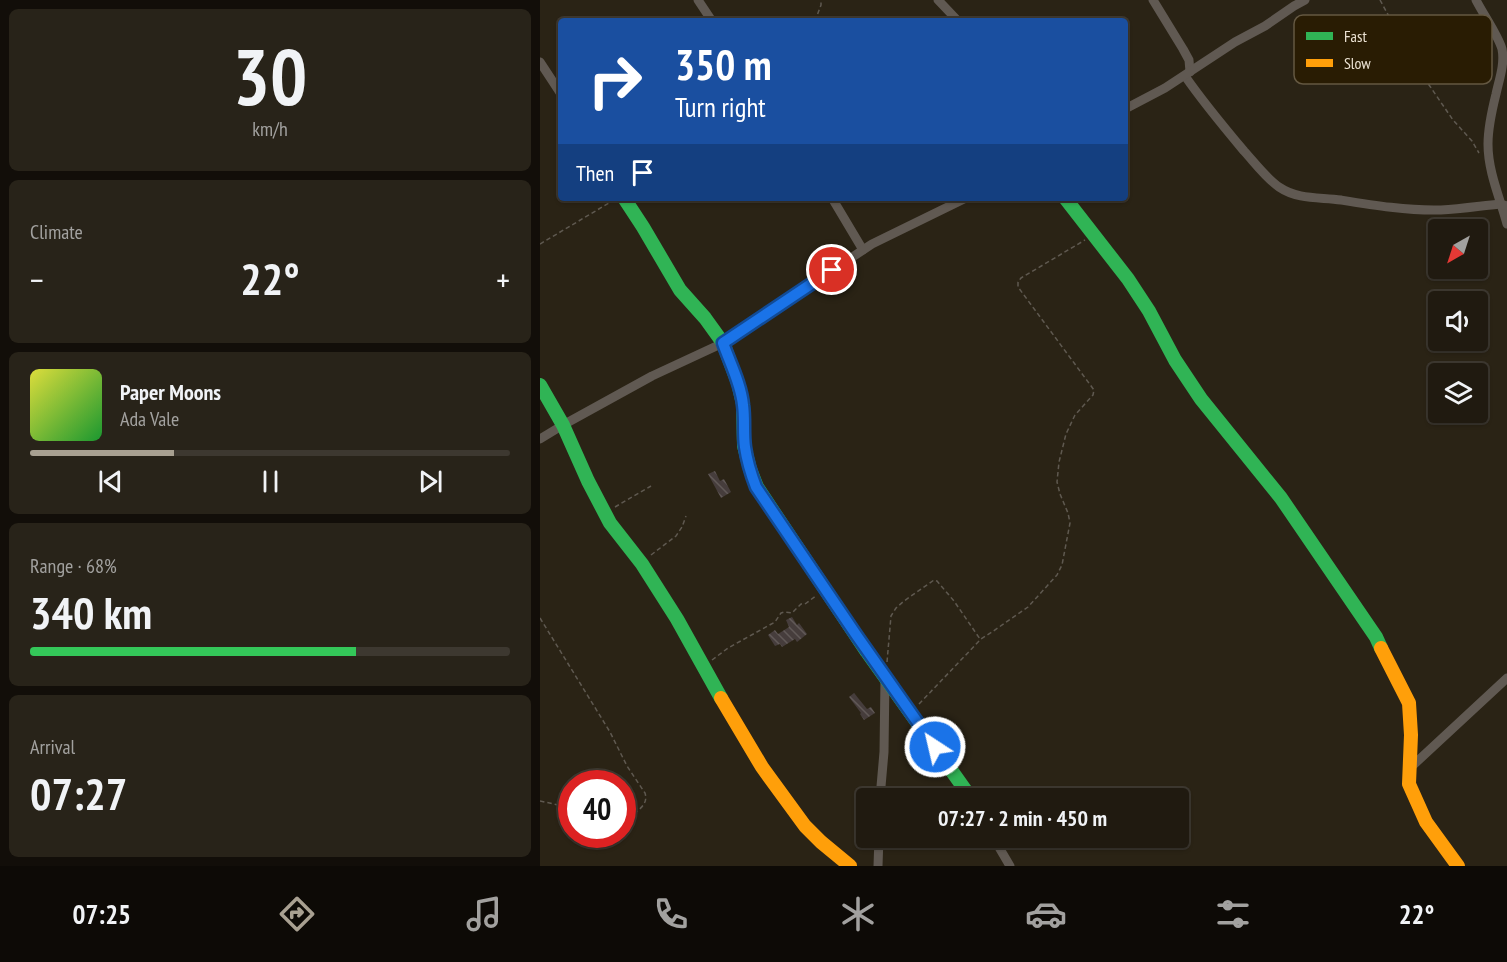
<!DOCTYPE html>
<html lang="en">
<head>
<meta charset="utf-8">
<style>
	:root { --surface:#201a10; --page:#282319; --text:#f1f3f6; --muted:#a2a19f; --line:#3d3830; --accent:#a8a091 }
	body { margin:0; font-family:"PT Sans Narrow",sans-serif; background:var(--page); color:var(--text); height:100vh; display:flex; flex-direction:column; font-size:22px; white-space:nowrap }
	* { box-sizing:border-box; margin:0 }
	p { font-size:20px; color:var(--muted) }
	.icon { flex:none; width:33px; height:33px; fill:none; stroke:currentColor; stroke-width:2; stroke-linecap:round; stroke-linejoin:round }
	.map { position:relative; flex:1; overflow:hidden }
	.drawer { display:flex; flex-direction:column; gap:9px; padding:9px; background:#120e09; width:540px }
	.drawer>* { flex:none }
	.guide { position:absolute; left:18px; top:18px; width:570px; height:183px; border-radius:6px; box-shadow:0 2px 4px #0004,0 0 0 2px var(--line); background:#1a4fa0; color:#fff; overflow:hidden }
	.needle { width:39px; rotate:219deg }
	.controls { position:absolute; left:888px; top:219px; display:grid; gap:12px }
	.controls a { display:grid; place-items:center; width:60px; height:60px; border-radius:6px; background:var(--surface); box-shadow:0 2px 4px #0004,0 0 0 2px var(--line); font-size:30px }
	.speed { position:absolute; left:18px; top:770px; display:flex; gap:12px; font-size:30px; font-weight:700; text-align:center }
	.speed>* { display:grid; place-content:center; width:78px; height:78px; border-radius:50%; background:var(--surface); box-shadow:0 2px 4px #0004,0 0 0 2px var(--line); line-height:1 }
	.speed .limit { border:9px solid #d22; background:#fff; color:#111 }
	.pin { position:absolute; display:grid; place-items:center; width:51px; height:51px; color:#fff; margin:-26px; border:3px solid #fff; border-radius:50%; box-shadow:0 2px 6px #0007 }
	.me { position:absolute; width:66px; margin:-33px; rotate:325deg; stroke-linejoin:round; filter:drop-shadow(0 0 4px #0008) }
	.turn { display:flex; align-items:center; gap:21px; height:126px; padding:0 18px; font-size:27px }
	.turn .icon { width:78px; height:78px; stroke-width:2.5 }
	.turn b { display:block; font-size:42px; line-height:51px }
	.then { display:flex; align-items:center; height:57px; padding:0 18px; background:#0003; gap:12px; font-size:22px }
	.big { font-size:45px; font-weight:700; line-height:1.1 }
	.drawer .widget { flex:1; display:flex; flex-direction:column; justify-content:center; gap:9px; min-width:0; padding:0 21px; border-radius:9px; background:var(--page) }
	.drawer .dial { align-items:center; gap:0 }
	.dial b { font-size:78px; line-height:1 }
	.song { display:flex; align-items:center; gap:18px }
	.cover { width:72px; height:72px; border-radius:9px; background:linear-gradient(135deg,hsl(60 70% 55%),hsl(130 70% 35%)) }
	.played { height:6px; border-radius:3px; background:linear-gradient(90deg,var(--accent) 30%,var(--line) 30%) }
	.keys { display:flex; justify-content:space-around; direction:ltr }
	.heat { display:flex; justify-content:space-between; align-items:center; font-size:33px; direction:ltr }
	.charge { height:9px; border-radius:4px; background:linear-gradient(90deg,#34c759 68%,var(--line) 0) }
	.trip { position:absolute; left:316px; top:788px; width:333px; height:60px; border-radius:6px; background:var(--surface); box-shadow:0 2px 4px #0004,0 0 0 2px var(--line); font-weight:700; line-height:60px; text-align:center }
	.menu { display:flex; height:96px; justify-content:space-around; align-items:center; background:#0d0a06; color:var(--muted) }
	.menu .icon { width:42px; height:42px }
	.menu .current { color:var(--accent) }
	.menu b { font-size:27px; color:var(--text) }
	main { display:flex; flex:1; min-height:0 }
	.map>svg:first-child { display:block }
	.building { fill:url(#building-back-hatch) }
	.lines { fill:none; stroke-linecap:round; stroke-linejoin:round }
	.path { stroke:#5f5950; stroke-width:1.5; stroke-dasharray:4.5 3; stroke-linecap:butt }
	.street { stroke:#605952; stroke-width:9 }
	.fast { stroke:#30b455; stroke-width:14 }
	.slow { stroke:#ff9f0a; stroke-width:14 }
	.route-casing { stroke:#114b97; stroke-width:15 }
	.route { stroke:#1a73e8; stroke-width:10 }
	.key { fill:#291c03; stroke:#645842; stroke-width:1.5 }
	.key-label { font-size:16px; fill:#ece3d4 }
</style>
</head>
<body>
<main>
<section class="drawer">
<div class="widget dial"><b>30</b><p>km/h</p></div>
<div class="widget"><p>Climate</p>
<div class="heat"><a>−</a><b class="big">22°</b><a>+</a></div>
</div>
<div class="widget">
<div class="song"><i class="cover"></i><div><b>Paper Moons</b><p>Ada Vale</p></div></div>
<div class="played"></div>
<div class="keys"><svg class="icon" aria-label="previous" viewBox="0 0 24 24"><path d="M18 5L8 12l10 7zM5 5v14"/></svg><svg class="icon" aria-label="pause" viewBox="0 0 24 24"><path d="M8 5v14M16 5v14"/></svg><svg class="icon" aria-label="next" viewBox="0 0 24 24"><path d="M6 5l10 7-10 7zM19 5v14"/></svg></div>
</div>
<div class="widget"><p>Range · 68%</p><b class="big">340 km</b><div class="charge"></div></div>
<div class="widget"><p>Arrival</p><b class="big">07:27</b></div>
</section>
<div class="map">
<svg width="967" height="866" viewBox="0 0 967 866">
	<defs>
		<pattern id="building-back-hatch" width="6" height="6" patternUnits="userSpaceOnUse" patternTransform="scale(1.5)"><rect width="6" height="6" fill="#463d3c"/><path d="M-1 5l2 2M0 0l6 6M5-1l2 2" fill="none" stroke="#615957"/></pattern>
	</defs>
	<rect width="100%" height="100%" fill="#2a2315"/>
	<g class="building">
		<polygon points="175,471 180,481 184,479 191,492 181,498 168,474"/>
		<polygon points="252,617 257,625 259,623 267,634 257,642 255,639 242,647 240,644 235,646 228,635 235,630 238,634 249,627 246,620"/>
		<polygon points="314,693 327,709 331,707 335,713 324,720 320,714 321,713 309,697"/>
	</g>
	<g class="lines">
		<g class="path">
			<polyline points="840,0 857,31 867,46 874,63 913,120 932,141 939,153"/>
			<polyline points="275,21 281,5 281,0"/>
			<polyline points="0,244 74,200"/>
			<polyline points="75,507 111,486"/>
			<polyline points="111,555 136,536 142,527 146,516"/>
			<path d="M0 618 70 732 87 766 105 793C109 806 96 810 90 819L82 818"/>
			<polyline points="172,660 188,648 235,622 241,613 244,612 252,613 261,604 265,604 277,595"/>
			<polyline points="347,662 351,616 356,608 364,601 394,580 397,581 414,601 440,639"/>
			<polyline points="379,704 441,639 452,632 488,607 517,575 522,565 530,523 528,513 520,494 517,482 519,462 526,434 535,415 553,395 554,390 478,287 478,282 481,278 545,240"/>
			<polyline points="0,801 32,808"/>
		</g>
		<g class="street">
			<polyline points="158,0 172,21"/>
			<polyline points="398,0 418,21"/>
			<polyline points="613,0 643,49 649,60 650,72"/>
			<path d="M936 0C943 14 958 35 962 49 965 64 959 80 956 94 952 110 948 127 948 144 948 172 960 198 967 224"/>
			<polyline points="0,62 21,94"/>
			<path d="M645 76C663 102 683 126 704 151 715 163 726 178 739 187 758 200 780 197 801 200 832 205 869 211 901 210 921 209 940 206 960 204L967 206"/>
			<polyline points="585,109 625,88 695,42 725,26 754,6 765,0"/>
			<polyline points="292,198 323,250"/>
			<polyline points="0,439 23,425 112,376 183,343 332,244 426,198"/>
			<polyline points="869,769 967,678"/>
			<polyline points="340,798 344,752 345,678"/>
			<polyline points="453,837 470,866"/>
			<polyline points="338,866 339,837"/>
		</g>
		<g class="fast">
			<polyline points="84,198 103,227 140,290 165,318 183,343 198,383 203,404 204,446 210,469 217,487 327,652 431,798"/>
			<polyline points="525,198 588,279 609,311 635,360 661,399 741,498 836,637 841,648"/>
			<polyline points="0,385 23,425 48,481 70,523 102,564 137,619 181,698"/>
		</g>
		<g class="slow">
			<polyline points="841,648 869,703 871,735 869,784 886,822 918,866"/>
			<polyline points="181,698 222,767 265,826 281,842 310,866"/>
		</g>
	</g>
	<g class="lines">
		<defs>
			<path id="route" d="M292 270 183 343C190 363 201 384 203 405 205 419 203 433 205 447 207 461 211 474 216 487L317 636 395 747"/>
		</defs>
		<use href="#route" class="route-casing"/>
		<use href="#route" class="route"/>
	</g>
	<rect x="754" y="15" width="198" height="69" rx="9" class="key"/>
	<rect x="766" y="32" width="27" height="8" fill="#30b455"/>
	<rect x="766" y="59" width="27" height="8" fill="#ff9f0a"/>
	<g class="key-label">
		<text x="804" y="42">Fast</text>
		<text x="804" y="69">Slow</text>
	</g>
</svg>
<div class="controls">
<a><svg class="needle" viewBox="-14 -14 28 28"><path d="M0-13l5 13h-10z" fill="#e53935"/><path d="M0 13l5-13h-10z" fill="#a2a19f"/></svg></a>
<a><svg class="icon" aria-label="sound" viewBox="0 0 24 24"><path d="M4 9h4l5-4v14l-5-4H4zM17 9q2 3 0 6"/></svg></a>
<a><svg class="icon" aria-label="layers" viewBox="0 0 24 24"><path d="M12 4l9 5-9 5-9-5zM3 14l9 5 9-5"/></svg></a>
</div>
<div class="speed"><div class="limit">40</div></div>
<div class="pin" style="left:292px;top:270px;background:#d93025"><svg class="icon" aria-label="arrive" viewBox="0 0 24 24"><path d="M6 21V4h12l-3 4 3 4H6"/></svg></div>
<svg class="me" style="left:395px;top:747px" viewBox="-20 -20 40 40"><circle r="17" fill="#1a73e8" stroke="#fff" stroke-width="3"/><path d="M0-11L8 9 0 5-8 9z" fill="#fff"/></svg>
<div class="trip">07:27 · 2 min · 450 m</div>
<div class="guide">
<div class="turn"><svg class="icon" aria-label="right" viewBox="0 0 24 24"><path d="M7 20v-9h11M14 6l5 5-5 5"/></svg><div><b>350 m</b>Turn right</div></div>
<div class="then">Then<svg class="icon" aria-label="arrive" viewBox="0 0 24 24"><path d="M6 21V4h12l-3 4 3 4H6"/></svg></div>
</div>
</div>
</main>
<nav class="menu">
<b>07:25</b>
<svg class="icon current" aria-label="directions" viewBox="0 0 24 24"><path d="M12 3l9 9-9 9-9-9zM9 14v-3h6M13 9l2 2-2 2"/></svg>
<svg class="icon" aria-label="music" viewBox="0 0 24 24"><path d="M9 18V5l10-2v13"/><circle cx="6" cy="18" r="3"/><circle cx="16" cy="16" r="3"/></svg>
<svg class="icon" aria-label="phone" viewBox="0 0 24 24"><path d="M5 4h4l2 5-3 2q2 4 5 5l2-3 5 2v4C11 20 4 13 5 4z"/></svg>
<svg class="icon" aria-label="climate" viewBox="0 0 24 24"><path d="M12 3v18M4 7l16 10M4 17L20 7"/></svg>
<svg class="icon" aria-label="car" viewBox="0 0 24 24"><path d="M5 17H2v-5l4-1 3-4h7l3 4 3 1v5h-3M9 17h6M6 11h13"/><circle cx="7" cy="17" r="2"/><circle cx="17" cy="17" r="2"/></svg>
<svg class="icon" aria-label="filters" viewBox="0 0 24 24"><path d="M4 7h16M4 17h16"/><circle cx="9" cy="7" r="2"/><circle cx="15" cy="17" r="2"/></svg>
<b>22°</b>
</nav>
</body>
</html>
